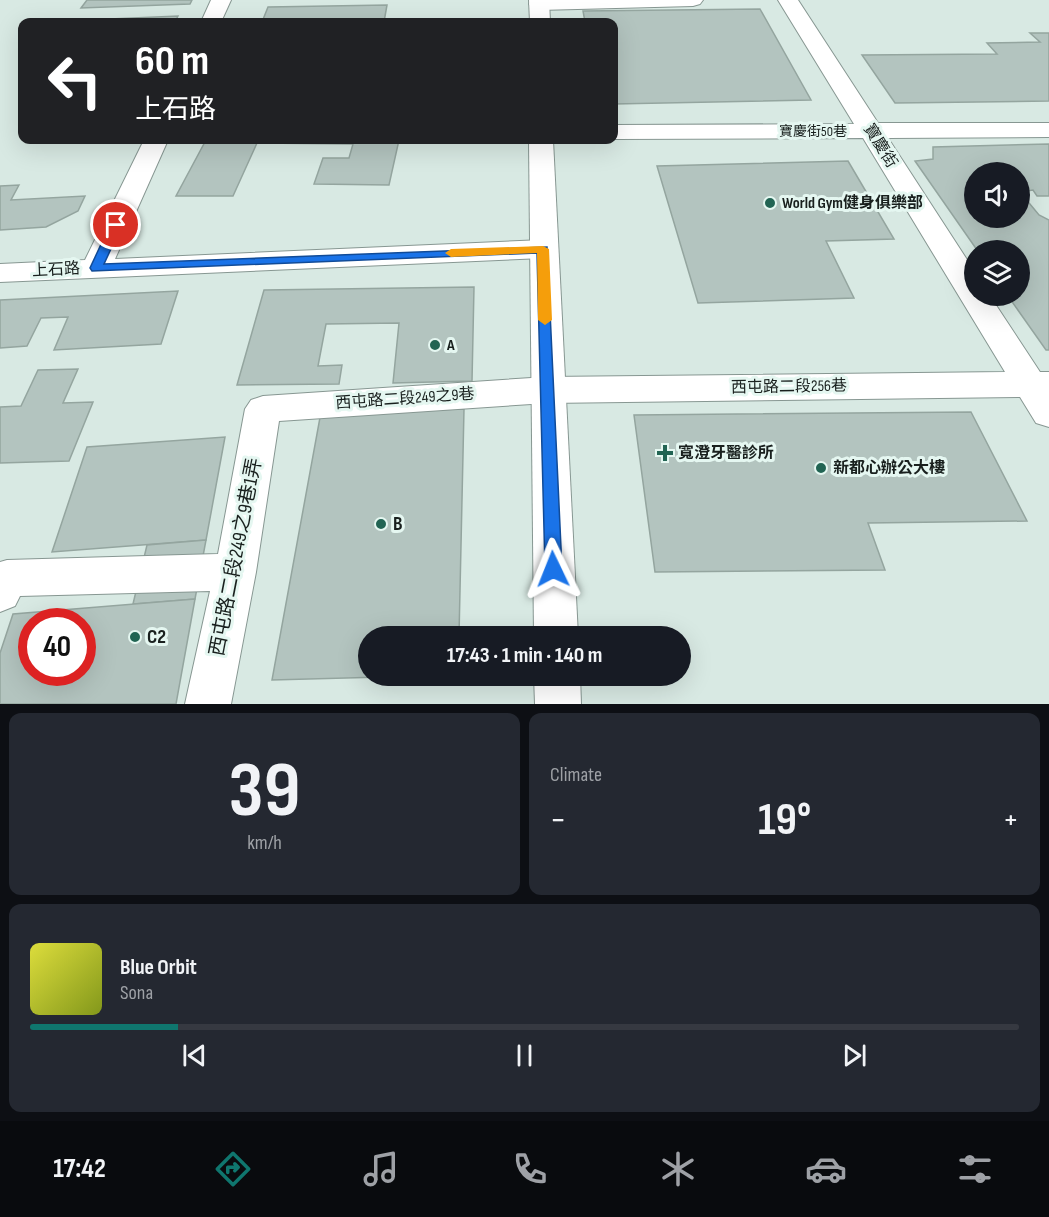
<!DOCTYPE html>
<html lang="en">
<head>
<meta charset="utf-8">
<style>
	:root { --surface:#171b24; --page:#242831; --text:#f1f3f6; --muted:#9ea1a6; --line:#363941; --accent:#0f766e }
	body { margin:0; font-family:"Sofia Sans Condensed","Noto Sans TC",sans-serif; background:var(--page); color:var(--text); height:100vh; display:flex; flex-direction:column; font-size:22px; white-space:nowrap }
	* { box-sizing:border-box; margin:0 }
	p { font-size:20px; color:var(--muted) }
	.icon { flex:none; width:33px; height:33px; fill:none; stroke:currentColor; stroke-width:2; stroke-linecap:round; stroke-linejoin:round }
	.map { position:relative; height:704px; overflow:hidden }
	.sheet { display:flex; flex-direction:column; gap:9px; padding:9px; background:#0d0f14; flex:1 }
	.sheet>* { flex:none }
	.hud { position:absolute; left:18px; top:18px; width:600px; height:126px; border-radius:12px; box-shadow:0 6px 24px #0002; background:#202124; color:#fff; overflow:hidden }
	.controls { position:absolute; left:964px; top:162px; display:grid; gap:12px }
	.controls a { display:grid; place-items:center; width:66px; height:66px; border-radius:50%; background:var(--surface); box-shadow:0 6px 24px #0002; font-size:30px }
	.speed { position:absolute; left:18px; top:608px; display:flex; gap:12px; font-size:30px; font-weight:700; text-align:center }
	.speed>* { display:grid; place-content:center; width:78px; height:78px; border-radius:50%; background:var(--surface); box-shadow:0 6px 24px #0002; line-height:1 }
	.speed .limit { border:9px solid #d22; background:#fff; color:#111 }
	.pin { position:absolute; display:grid; place-items:center; width:51px; height:51px; color:#fff; margin:-26px; border:3px solid #fff; border-radius:50%; box-shadow:0 2px 6px #0007 }
	.me { position:absolute; width:66px; margin:-33px; rotate:358deg; stroke-linejoin:round; filter:drop-shadow(0 0 4px #0008) }
	.turn { display:flex; align-items:center; gap:21px; height:126px; padding:0 18px; font-size:27px }
	.turn .icon { width:78px; height:78px; stroke-width:2.5 }
	.turn b { display:block; font-size:42px; line-height:51px }
	.big { font-size:45px; font-weight:700; line-height:1.1 }
	.sheet .card { flex:1; display:flex; flex-direction:column; justify-content:center; gap:9px; min-width:0; padding:0 21px; border-radius:12px; background:var(--page) }
	.sheet .dial { align-items:center; gap:0 }
	.dial b { font-size:78px; line-height:1 }
	.song { display:flex; align-items:center; gap:18px }
	.cover { width:72px; height:72px; border-radius:9px; background:linear-gradient(135deg,hsl(60 70% 55%),hsl(70 70% 35%)) }
	.played { height:6px; border-radius:3px; background:linear-gradient(90deg,var(--accent) 15%,var(--line) 15%) }
	.keys { display:flex; justify-content:space-around; direction:ltr }
	.heat { display:flex; justify-content:space-between; align-items:center; font-size:33px; direction:ltr }
	.sheet .tiles { flex:1; display:grid; gap:9px; grid-template-columns:1fr 1fr }
	.card:last-child { grid-column:span 2 }
	.trip { position:absolute; left:358px; top:626px; width:333px; height:60px; border-radius:30px; background:var(--surface); box-shadow:0 6px 24px #0002; font-weight:700; line-height:60px; text-align:center }
	.tab-bar { display:flex; height:96px; justify-content:space-around; align-items:center; background:#090b0e; color:var(--muted) }
	.tab-bar .icon { width:42px; height:42px }
	.tab-bar .selected { color:var(--accent) }
	.tab-bar b { font-size:27px; color:var(--text) }
	.map>svg:first-child { display:block }
	.building { fill:#b3c4bf; stroke:#94a59f; stroke-width:1.5; fill-rule:evenodd }
	.lines { fill:none; stroke-linecap:round; stroke-linejoin:round }
	.street-casing { stroke:#879792; stroke-width:2 }
	.secondary-casing { stroke:#879792; stroke-width:2 }
	.street { fill:#fff; fill-rule:evenodd }
	.secondary { fill:#fff; fill-rule:evenodd }
	.route { fill:#1a73e8; stroke:#114b97; stroke-width:1.5 }
	.slow { fill:#f59e0b }
	.poi-dot { fill:#216453; stroke:#e5f7f1; stroke-width:2 }
	.labels { text-anchor:middle; dominant-baseline:central; stroke-width:6; stroke-linejoin:round; paint-order:stroke }
	.far-street-label { font-size:14px; fill:#19201e; stroke:#e5f7f1 }
	.street-label { font-size:16px; fill:#19201e; stroke:#e5f7f1 }
	.poi-label { font-size:16px; font-weight:bold; fill:#19201e; stroke:#e5f7f1; text-anchor:start }
	.near-poi-label { font-size:20px; font-weight:bold; fill:#19201e; stroke:#e5f7f1; text-anchor:start }
	.near-street-label { font-size:20px; fill:#19201e; stroke:#e5f7f1 }
</style>
</head>
<body>
<div class="map">
<svg width="1049" height="704" viewBox="0 0 1049 704">
	<rect width="100%" height="100%" fill="#d8e9e3"/>
	<g class="building">
		<polygon points="87,0 192,0 190,4 81,8"/>
		<polygon points="387,5 384,22 262,22 268,7"/>
		<polygon points="760,9 811,100 614,104 614,22 585,22 583,11"/>
		<polygon points="178,16 175,22 62,22 63,21"/>
		<polygon points="1030,33 1049,33 1049,101 895,103 862,55 997,54 987,43 1040,42"/>
		<polygon points="206,140 399,140 389,185 314,184 323,158 349,158 353,144 257,143 233,196 176,196"/>
		<path d="M1049 144V196H1037L1033 190 1020 192 1039 215 1049 220V350H1046L1008 296H1020V250H977L915 161 933 159V147ZM975 172H1020V218H975Z"/>
		<polygon points="848,161 894,239 826,241 854,298 698,303 657,166"/>
		<polygon points="19,185 11,200 85,196 78,211 46,227 0,230 0,186"/>
		<polygon points="474,287 472,381 393,383 399,323 326,324 318,366 342,365 339,384 237,385 264,290"/>
		<polygon points="178,291 161,344 54,350 68,317 41,318 27,346 0,348 0,300"/>
		<polygon points="78,369 63,403 93,402 69,461 0,463 0,407 21,406 38,370"/>
		<polygon points="464,409 459,636 369,636 369,675 458,675 272,680 321,412"/>
		<polygon points="971,412 1027,521 868,523 885,570 655,572 634,415"/>
		<polygon points="225,437 206,540 52,552 87,447"/>
		<polygon points="206,540 195,599 133,604 147,545"/>
		<path d="M195 599 176 704H0V653L13 614ZM32 621H82V672H32Z"/>
	</g>
	<g class="lines">
		<defs>
			<g id="street">
				<polygon points="211,0 231,0 221,22 201,22"/>
				<polygon points="532,0 703,0 700,4 693,6 539,10 532,8 529,4"/>
				<polygon points="778,0 798,0 878,123 1049,123 1049,137 888,138 975,272 975,296 990,296 1040,372 1049,372 1049,427 1036,423 1020,397 547,403 279,421 256,572 231,704 185,704 210,591 20,596 15,606 0,612 0,562 7,560 218,554 245,409 251,400 263,396 547,377 1005,372 863,138 614,139 614,125 854,124"/>
				<polygon points="144,140 168,140 115,259 543,240 553,243 557,249 553,255 543,258 0,282 0,264 85,260"/>
			</g>
			<g id="secondary">
				<polygon points="529,0 549,0 550,22 530,22"/>
				<polygon points="529,140 553,140 578,636 534,636"/>
				<polygon points="534,675 580,675 581,704 535,704"/>
			</g>
		</defs>
		<use href="#street" class="street-casing"/>
		<use href="#secondary" class="secondary-casing"/>
		<use href="#street" class="street"/>
		<use href="#secondary" class="secondary"/>
	</g>
	<polygon class="route" points="116,222 122,225 104,264 547,247 562,569 559,574 553,576 547,574 545,569 537,253 92,271 90,268 110,225"/>
	<polygon class="slow" points="543,246 549,249 552,320 545,325 538,320 537,253 451,257 445,253 451,249"/>
	<g class="poi-dot">
		<circle cx="770" cy="203" r="6"/>
		<circle cx="435" cy="345" r="6"/>
		<path d="M662 444h6v6h6v6h-6v6h-6v-6h-6v-6h6z"/>
		<circle cx="821" cy="468" r="6"/>
		<circle cx="381" cy="524" r="6"/>
		<circle cx="135" cy="637" r="6"/>
	</g>
	<g class="labels">
		<g class="far-street-label">
			<text x="813" y="131">寶慶街50巷</text>
		</g>
		<g class="street-label">
			<text transform="translate(880 146) rotate(58)">寶慶街</text>
			<text transform="translate(56 270) rotate(-3)">上石路</text>
			<text transform="translate(789 387) rotate(-1)">西屯路二段256巷</text>
			<text transform="translate(405 399) rotate(-4)">西屯路二段249之9巷</text>
		</g>
		<g class="poi-label">
			<text x="782" y="203">World Gym健身俱樂部</text>
			<text x="447" y="345">A</text>
			<text x="678" y="453">寬澄牙醫診所</text>
			<text x="833" y="468">新都心辦公大樓</text>
		</g>
		<g class="near-poi-label">
			<text x="393" y="524">B</text>
			<text x="147" y="637">C2</text>
		</g>
		<g class="near-street-label">
			<text transform="translate(236 557) rotate(-79)">西屯路二段249之9巷1弄</text>
		</g>
	</g>
</svg>
<div class="controls">
<a><svg class="icon" aria-label="sound" viewBox="0 0 24 24"><path d="M4 9h4l5-4v14l-5-4H4zM17 9q2 3 0 6"/></svg></a>
<a><svg class="icon" aria-label="layers" viewBox="0 0 24 24"><path d="M12 4l9 5-9 5-9-5zM3 14l9 5 9-5"/></svg></a>
</div>
<div class="speed"><div class="limit">40</div></div>
<div class="pin" style="left:116px;top:225px;background:#d93025"><svg class="icon" aria-label="arrive" viewBox="0 0 24 24"><path d="M6 21V4h12l-3 4 3 4H6"/></svg></div>
<svg class="me" style="left:553px;top:569px" viewBox="-20 -20 40 40"><path d="M0-17L14 15 0 8-14 15z" fill="#1a73e8" stroke="#fff" stroke-width="4"/></svg>
<div class="trip">17:43 · 1 min · 140 m</div>
<div class="hud">
<div class="turn"><svg class="icon" aria-label="left" viewBox="0 0 24 24"><path d="M17 20v-9H6M10 6l-5 5 5 5"/></svg><div><b>60 m</b>上石路</div></div>
</div>
</div>
<section class="sheet">
<div class="tiles">
<div class="card dial"><b>39</b><p>km/h</p></div>
<div class="card"><p>Climate</p>
<div class="heat"><a>−</a><b class="big">19°</b><a>+</a></div>
</div>
<div class="card">
<div class="song"><i class="cover"></i><div><b>Blue Orbit</b><p>Sona</p></div></div>
<div class="played"></div>
<div class="keys"><svg class="icon" aria-label="previous" viewBox="0 0 24 24"><path d="M18 5L8 12l10 7zM5 5v14"/></svg><svg class="icon" aria-label="pause" viewBox="0 0 24 24"><path d="M8 5v14M16 5v14"/></svg><svg class="icon" aria-label="next" viewBox="0 0 24 24"><path d="M6 5l10 7-10 7zM19 5v14"/></svg></div>
</div>
</div>
</section>
<nav class="tab-bar">
<b>17:42</b>
<svg class="icon selected" aria-label="directions" viewBox="0 0 24 24"><path d="M12 3l9 9-9 9-9-9zM9 14v-3h6M13 9l2 2-2 2"/></svg>
<svg class="icon" aria-label="music" viewBox="0 0 24 24"><path d="M9 18V5l10-2v13"/><circle cx="6" cy="18" r="3"/><circle cx="16" cy="16" r="3"/></svg>
<svg class="icon" aria-label="phone" viewBox="0 0 24 24"><path d="M5 4h4l2 5-3 2q2 4 5 5l2-3 5 2v4C11 20 4 13 5 4z"/></svg>
<svg class="icon" aria-label="climate" viewBox="0 0 24 24"><path d="M12 3v18M4 7l16 10M4 17L20 7"/></svg>
<svg class="icon" aria-label="car" viewBox="0 0 24 24"><path d="M5 17H2v-5l4-1 3-4h7l3 4 3 1v5h-3M9 17h6M6 11h13"/><circle cx="7" cy="17" r="2"/><circle cx="17" cy="17" r="2"/></svg>
<svg class="icon" aria-label="filters" viewBox="0 0 24 24"><path d="M4 7h16M4 17h16"/><circle cx="9" cy="7" r="2"/><circle cx="15" cy="17" r="2"/></svg>
</nav>
</body>
</html>
